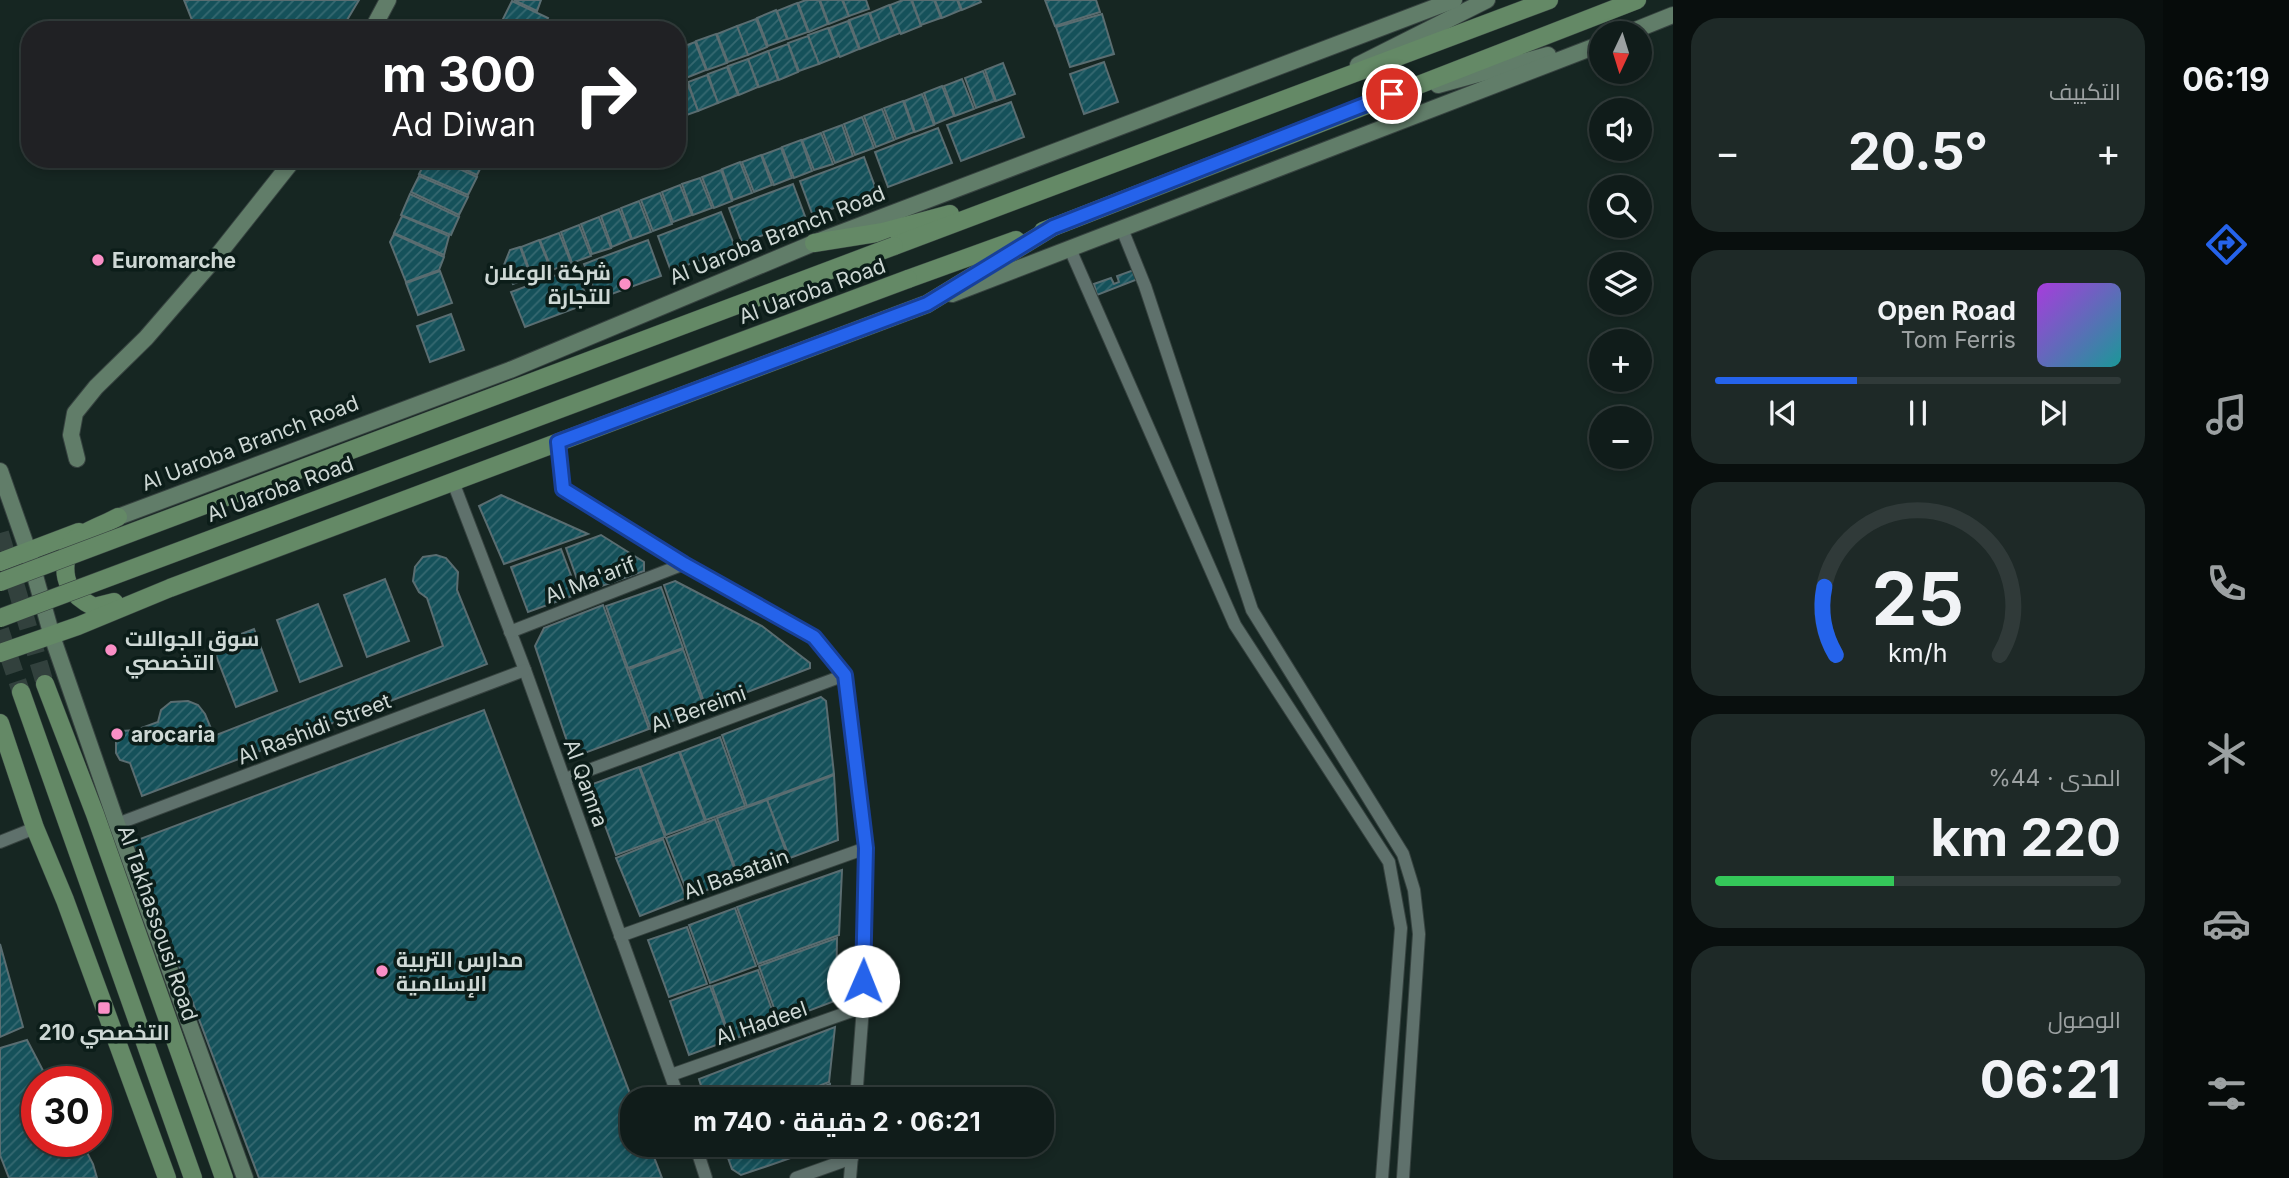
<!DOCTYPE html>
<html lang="ar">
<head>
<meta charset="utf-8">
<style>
	:root { --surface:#101c1a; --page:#1e2927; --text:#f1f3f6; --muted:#9ca1a2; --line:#303a39; --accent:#2563eb }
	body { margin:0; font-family:Inter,Cairo,sans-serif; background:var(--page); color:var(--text); direction:rtl; height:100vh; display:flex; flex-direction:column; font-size:26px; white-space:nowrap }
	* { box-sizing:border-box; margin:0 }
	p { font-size:23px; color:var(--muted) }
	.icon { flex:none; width:38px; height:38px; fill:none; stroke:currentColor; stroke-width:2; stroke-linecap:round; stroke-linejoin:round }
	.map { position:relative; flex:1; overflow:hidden; direction:ltr }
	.details { display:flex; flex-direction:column; gap:18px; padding:18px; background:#090f0e; width:490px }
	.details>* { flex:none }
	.banner { position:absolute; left:21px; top:21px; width:665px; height:147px; border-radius:28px; box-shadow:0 4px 10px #0003,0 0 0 2px var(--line); direction:rtl; background:#202124; color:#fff; overflow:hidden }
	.needle { width:46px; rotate:184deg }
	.fabs { position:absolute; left:1589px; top:21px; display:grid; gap:14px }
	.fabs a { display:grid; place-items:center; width:63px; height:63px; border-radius:50%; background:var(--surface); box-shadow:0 4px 10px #0003,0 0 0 2px var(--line); font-size:35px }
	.speed { position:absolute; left:21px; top:1066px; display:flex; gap:14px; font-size:35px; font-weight:700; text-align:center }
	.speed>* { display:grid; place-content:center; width:91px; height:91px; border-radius:50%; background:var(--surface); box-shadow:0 4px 10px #0003,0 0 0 2px var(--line); line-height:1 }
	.speed .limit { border:10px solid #d22; background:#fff; color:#111 }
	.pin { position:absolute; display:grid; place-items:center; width:60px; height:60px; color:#fff; margin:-30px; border:4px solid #fff; border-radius:50%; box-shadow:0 2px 7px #0007 }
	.me { position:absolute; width:77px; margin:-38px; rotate:1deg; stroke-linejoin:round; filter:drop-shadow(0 0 5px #0008) }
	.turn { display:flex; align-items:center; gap:24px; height:147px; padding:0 35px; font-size:32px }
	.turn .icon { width:91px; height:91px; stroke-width:2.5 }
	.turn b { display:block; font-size:49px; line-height:60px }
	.big { font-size:52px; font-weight:700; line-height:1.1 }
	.details .card { flex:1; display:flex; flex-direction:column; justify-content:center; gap:10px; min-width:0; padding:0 24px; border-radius:28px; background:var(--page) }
	.details .dial { align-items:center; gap:0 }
	.dial svg { height:182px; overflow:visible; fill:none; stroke:var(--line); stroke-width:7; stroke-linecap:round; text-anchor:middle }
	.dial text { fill:var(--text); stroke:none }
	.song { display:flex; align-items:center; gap:21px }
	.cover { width:84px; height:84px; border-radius:10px; background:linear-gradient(135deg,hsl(280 70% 55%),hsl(180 70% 35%)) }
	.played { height:7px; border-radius:4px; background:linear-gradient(90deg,var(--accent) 35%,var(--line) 35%) }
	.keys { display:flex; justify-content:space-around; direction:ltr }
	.heat { display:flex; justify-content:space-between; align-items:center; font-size:38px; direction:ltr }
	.charge { height:10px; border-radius:5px; background:linear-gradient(90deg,#34c759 44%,var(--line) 0) }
	.trip { position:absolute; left:620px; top:1087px; width:434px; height:70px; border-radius:28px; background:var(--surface); box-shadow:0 4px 10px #0003,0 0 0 2px var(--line); font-weight:700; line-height:70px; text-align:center; direction:rtl }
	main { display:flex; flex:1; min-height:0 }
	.tabs { display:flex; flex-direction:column; width:126px; justify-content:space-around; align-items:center; background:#060b0a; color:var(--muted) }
	.tabs .icon { width:49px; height:49px }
	.tabs .on { color:var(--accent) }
	.tabs b { font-size:32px; color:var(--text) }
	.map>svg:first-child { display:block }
	.building { fill:url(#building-hatch); stroke:#5a6d71; stroke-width:2 }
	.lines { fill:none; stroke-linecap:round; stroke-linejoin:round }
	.primary-tunnel { stroke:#32413d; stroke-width:18; stroke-dasharray:18 9; stroke-linecap:butt }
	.street-casing { stroke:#374340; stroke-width:14 }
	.secondary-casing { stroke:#374340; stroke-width:18 }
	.primary-casing { stroke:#374340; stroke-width:19 }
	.street { stroke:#5f716c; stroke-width:12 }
	.secondary { stroke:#617d69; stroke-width:16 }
	.primary { stroke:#648966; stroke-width:18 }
	.primary-bridge-casing { stroke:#374340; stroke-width:19; stroke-linecap:butt }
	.primary-bridge { stroke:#648966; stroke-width:18 }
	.route-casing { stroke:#184099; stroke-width:18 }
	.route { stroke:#2563eb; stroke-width:12 }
	.poi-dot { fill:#fa8fc6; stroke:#0c1d19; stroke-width:2.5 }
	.labels { text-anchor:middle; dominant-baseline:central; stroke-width:7; stroke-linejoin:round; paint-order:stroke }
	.street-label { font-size:21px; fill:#ced8d5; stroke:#0c1d19 }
	.poi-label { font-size:21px; font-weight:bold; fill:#ced8d5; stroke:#0c1d19; text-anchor:start }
</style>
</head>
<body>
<main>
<nav class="tabs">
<b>06:19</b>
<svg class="icon on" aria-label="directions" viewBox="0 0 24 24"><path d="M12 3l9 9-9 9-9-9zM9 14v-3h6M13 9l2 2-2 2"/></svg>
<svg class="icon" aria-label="music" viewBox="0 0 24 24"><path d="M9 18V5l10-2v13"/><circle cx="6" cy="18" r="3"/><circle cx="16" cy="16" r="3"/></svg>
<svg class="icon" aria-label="phone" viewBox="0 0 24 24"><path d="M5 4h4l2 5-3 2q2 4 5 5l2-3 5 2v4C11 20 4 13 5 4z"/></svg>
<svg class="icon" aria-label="climate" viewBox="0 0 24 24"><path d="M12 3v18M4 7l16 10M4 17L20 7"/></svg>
<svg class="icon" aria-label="car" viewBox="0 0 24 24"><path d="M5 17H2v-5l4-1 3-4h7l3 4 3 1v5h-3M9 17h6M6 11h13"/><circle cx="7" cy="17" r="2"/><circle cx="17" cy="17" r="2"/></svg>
<svg class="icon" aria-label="filters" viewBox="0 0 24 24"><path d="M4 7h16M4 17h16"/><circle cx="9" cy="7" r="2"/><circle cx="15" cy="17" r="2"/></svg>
</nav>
<section class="details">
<div class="card"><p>التكييف</p>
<div class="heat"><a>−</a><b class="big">20.5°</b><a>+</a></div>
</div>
<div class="card">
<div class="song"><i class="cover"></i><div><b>Open Road</b><p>Tom Ferris</p></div></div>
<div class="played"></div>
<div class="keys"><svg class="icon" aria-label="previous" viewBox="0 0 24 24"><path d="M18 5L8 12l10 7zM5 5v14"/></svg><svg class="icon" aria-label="pause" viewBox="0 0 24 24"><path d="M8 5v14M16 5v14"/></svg><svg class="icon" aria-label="next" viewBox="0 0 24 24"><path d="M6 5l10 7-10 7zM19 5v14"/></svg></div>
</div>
<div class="card dial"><svg viewBox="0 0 100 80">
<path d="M14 69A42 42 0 1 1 86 69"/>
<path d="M14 69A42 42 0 0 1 9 39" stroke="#2563eb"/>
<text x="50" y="56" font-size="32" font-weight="700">25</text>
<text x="50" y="72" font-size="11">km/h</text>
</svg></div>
<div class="card"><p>المدى · 44%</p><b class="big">220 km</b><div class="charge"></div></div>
<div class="card"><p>الوصول</p><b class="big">06:21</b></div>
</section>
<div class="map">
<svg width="1673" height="1178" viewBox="0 0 1673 1178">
	<defs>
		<pattern id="building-hatch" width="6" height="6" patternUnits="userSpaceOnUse" patternTransform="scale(1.75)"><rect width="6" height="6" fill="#15515a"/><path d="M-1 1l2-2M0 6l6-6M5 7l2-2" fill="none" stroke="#366971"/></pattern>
	</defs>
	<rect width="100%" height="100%" fill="#162622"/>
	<g class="building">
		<polygon points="184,0 359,0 341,30 196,30"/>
		<polygon points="514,0 541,0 537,11"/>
		<polygon points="806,0 819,0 828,24 809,32 798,3"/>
		<polygon points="820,0 842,0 849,16 829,24"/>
		<polygon points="843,0 866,0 869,9 849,16"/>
		<polygon points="903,0 911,0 921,26 901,34 890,5"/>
		<polygon points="912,0 934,0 941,18 921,25"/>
		<polygon points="935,0 957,0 961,10 942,18"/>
		<polygon points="958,0 980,0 981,2 962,10"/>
		<polygon points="1045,0 1096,0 1100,12 1055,26"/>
		<polygon points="512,1 548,18 543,30 522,30 502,21"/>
		<polygon points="797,3 808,32 788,39 777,11"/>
		<polygon points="889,5 900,33 880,41 870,13"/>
		<polygon points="776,10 787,39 768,46 757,18"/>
		<polygon points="869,13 880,41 860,49 849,20"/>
		<polygon points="1102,14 1114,54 1070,67 1056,27"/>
		<polygon points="756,19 767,47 748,55 737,26"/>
		<polygon points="848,21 859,49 840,57 829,28"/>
		<polygon points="737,26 748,55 728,62 717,34"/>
		<polygon points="828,28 839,56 819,64 808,35"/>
		<polygon points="716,34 727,63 707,70 696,41"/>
		<polygon points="808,36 819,64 799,71 788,43"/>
		<polygon points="695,42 706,70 686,78 677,54 677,49"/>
		<polygon points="788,44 798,72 779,80 768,51"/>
		<polygon points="768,51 778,80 759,87 748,59"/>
		<polygon points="748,59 758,87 739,95 728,66"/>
		<polygon points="1104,62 1118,102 1084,114 1070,74"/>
		<polygon points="1003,63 1015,94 996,101 985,70"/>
		<polygon points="727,67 738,95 718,103 708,74"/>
		<polygon points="983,71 995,101 976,108 965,78"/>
		<polygon points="707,75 718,103 698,111 688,82"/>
		<polygon points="962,79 974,109 955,116 944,86"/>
		<polygon points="687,82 698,111 678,118 677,86"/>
		<polygon points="942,86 954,116 935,124 924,93"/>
		<polygon points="922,94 934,125 915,132 904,101"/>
		<polygon points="903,101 914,132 896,139 884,108"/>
		<polygon points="1011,102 1024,137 961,161 947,125"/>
		<polygon points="882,109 894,140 876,147 864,116"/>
		<polygon points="862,117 874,148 855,155 844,124"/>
		<polygon points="842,125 853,156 835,163 823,132"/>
		<polygon points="938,128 952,163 888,187 875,152"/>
		<polygon points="821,133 833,164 814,170 802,140"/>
		<polygon points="801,140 812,171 794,178 782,147"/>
		<polygon points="781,148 792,178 774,185 762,155"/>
		<polygon points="761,155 772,185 754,192 742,162"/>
		<polygon points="864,157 877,192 813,216 800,181"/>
		<polygon points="427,159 438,159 477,177 468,195 419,174"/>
		<polygon points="442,159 485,159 477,175"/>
		<polygon points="740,162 752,193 733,200 722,169"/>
		<polygon points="721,170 732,201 714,208 702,177"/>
		<polygon points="419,176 468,197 459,215 411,192"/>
		<polygon points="700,178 712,208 693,215 682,184"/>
		<polygon points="793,184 806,219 742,243 729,208"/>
		<polygon points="680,185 692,215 673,222 662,192"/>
		<polygon points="660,193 672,224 653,231 641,200"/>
		<polygon points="410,194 459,217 451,235 401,215"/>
		<polygon points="639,201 651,232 632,239 621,208"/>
		<polygon points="619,209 631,239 612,247 601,216"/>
		<polygon points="721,212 735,247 671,271 658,236"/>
		<polygon points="402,216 449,236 444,255 394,233"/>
		<polygon points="599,217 611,248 592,254 581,224"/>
		<polygon points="579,225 591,256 572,263 561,232"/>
		<polygon points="559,233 571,263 552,270 540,240"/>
		<polygon points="394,234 444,257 439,270 406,282 390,242"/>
		<polygon points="539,240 551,270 532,277 521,247"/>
		<polygon points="648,240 661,276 598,299 584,264"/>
		<polygon points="520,247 531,277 513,284 504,265 510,250"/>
		<polygon points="575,268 589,303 525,327 511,292"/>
		<polygon points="1134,270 1138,279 1097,295 1094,284 1111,278 1114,284 1119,282 1117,276"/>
		<polygon points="440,271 452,303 418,315 406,283"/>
		<polygon points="451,314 464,350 430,362 417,326"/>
		<polygon points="501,495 588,534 504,564 479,506"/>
		<polygon points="601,535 644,562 644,571 582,593 566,548"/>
		<polygon points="561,549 578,594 528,612 511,567"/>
		<polygon points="436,555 446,558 458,572 457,590 487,664 142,796 130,763 120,760 116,753 116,739 122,731 136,730 158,722 161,710 171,702 188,701 198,705 205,714 214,736 443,646 427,598 419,592 413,581 415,567 423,557"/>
		<polygon points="385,579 409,641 367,657 344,595"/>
		<polygon points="675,581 762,626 810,663 810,668 706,708 664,585"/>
		<polygon points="661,587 683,648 628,668 606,606"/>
		<polygon points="318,604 342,666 300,682 277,620"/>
		<polygon points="603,605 649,729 582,754 569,747 535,646 544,628"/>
		<polygon points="254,629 277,691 236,707 212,645"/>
		<polygon points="683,649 705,709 651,729 629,669"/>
		<polygon points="821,697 826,701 834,774 747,806 722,735"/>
		<polygon points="484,710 632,1099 632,1144 649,1144 662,1178 259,1178 132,842"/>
		<polygon points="720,737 745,806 706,820 680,752"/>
		<polygon points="679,752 705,821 666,835 640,767"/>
		<polygon points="639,767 665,837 616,855 590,785"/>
		<polygon points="834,775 838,840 790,858 767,800"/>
		<polygon points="767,800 789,860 739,878 717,818"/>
		<polygon points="715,819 738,878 689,897 666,838"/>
		<polygon points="663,839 686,898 640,916 616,858"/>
		<polygon points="842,870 839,935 758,964 737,907"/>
		<polygon points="735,908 756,966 710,983 689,925"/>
		<polygon points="687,927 707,984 669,997 648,940"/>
		<polygon points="837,938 836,997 832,1002 779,1022 759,966"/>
		<polygon points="0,944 23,1027 0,1037"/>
		<polygon points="758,970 777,1024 731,1040 712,986"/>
		<polygon points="710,986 730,1040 689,1055 670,1001"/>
		<polygon points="835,1027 829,1082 785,1099 705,1099 699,1079"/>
		<polygon points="27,1040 49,1082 37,1082 37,1141 81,1141 93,1164 97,1178 9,1178 0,1155 0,1048"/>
		<polygon points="830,1084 829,1099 790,1099"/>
		<polygon points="723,1144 786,1144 791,1158 741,1175 732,1169"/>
	</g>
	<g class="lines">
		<g class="primary-tunnel">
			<polyline points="0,533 45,684"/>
			<polyline points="0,630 21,692"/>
		</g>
		<defs>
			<g id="street">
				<polyline points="1122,229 1145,286 1252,610 1403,854 1414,890 1419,934 1403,1178"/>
				<polyline points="1070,249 1235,625 1389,862 1401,928 1382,1178"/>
				<polyline points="558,442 563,489 684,564 814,637 845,675 866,848 863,1007 856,1099"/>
				<polyline points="453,482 525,670 679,1099"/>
				<polyline points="510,632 684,564"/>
				<polyline points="565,779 845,675"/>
				<polyline points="117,824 525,670"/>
				<polyline points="0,842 35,828"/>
				<polyline points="620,936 866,848"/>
				<polyline points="671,1075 863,1007"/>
				<polyline points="695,1144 706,1178"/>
				<polyline points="796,1178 852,1158"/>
				<polyline points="850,1178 853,1144"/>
			</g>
			<g id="secondary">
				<polyline points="372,30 388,0"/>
				<polyline points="1628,33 1673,15"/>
				<polyline points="1358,65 1487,0"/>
				<polyline points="1438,85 1548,55"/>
				<polyline points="952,294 1601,44"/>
				<polyline points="77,459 71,435 75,413 96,387 146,338 217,256 294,159"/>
				<polyline points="0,471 28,551 52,636 117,824 245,1178"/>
				<polyline points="118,517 510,370 814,243 1454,0"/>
			</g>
			<g id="primary">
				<polyline points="1043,231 1637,0"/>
				<polyline points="814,243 883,232 950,214"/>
				<polyline points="894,246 1549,0"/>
				<polyline points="908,279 1016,240"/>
				<polyline points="0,562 79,532"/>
				<path d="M114 602 94 607C71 595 61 582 67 554 68 549 70 543 74 540 84 531 106 524 118 517"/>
				<polyline points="0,653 78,626 170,588 927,304 1053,227"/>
				<polyline points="45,684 95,814 224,1178"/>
				<polyline points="21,692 193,1178"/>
				<polyline points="0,723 35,828 65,900 167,1178"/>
			</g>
		</defs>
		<use href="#street" class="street-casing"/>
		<use href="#secondary" class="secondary-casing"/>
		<use href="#primary" class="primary-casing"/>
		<use href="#street" class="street"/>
		<use href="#secondary" class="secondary"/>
		<use href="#primary" class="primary"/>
		<defs>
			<g id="primary-bridge">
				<polyline points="0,582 894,246"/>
				<polyline points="0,618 908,279"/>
			</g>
		</defs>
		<use href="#primary-bridge" class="primary-bridge-casing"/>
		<use href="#primary-bridge" class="primary-bridge"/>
	</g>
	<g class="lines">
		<defs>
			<polyline id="route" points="863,981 866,848 845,675 814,637 684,564 563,489 558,442 927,304 1053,227 1392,94"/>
		</defs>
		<use href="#route" class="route-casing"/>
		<use href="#route" class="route"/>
	</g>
	<g class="poi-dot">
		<circle cx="98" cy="260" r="7"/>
		<circle cx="625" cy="284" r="7"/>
		<circle cx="111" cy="650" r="7"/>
		<circle cx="117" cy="734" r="7"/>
		<circle cx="382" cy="971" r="7"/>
		<rect x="97" y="1001" width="14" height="14" rx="3.5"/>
	</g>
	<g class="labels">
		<g class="street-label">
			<text transform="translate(777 235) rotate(-22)">Al Uaroba Branch Road</text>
			<text transform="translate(812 291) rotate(-20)">Al Uaroba Road</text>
			<text transform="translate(250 443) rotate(-21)">Al Uaroba Branch Road</text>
			<text transform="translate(280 489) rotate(-20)">Al Uaroba Road</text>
			<text transform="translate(590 580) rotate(-21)">Al Ma'arif</text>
			<text transform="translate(698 709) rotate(-20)">Al Bereimi</text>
			<text transform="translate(314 729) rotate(-21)">Al Rashidi Street</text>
			<text transform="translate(586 783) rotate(70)">Al Qamra</text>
			<text transform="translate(736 874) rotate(-20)">Al Basatain</text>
			<text transform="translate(158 923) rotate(71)">Al Takhassousi Road</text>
			<text transform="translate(761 1023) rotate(-19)">Al Hadeel</text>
		</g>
		<g class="poi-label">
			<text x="112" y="260">Euromarche</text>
			<text x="611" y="272" text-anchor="end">شركة الوعلان<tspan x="611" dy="24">للتجارة</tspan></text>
			<text x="125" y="638">سوق الجوالات<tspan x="125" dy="24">التخصصي</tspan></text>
			<text x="131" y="734">arocaria</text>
			<text x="396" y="959">مدارس التربية<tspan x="396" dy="24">الإسلامية</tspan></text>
			<text x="104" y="1032" text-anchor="middle">التخصصي 210</text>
		</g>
	</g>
</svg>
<div class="fabs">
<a><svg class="needle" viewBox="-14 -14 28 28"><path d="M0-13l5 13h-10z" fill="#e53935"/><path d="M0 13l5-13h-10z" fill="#9ca1a2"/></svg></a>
<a><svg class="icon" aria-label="sound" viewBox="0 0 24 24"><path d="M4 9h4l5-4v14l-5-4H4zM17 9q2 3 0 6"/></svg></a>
<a><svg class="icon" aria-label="search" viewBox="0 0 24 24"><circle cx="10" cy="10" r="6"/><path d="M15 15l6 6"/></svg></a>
<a><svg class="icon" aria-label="layers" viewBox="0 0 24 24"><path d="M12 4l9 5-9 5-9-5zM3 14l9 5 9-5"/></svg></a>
<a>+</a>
<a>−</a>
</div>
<div class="speed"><div class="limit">30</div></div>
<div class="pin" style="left:1392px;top:94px;background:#d93025"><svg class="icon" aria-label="arrive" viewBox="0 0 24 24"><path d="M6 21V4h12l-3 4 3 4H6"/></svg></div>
<svg class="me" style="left:863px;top:981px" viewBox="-20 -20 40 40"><circle r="19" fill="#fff"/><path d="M0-13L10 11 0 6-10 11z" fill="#2563eb"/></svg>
<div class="trip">06:21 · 2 دقيقة · 740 m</div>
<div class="banner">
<div class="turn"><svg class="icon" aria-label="right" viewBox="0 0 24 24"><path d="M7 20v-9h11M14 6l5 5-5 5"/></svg><div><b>300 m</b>Ad Diwan</div></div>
</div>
</div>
</main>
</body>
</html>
